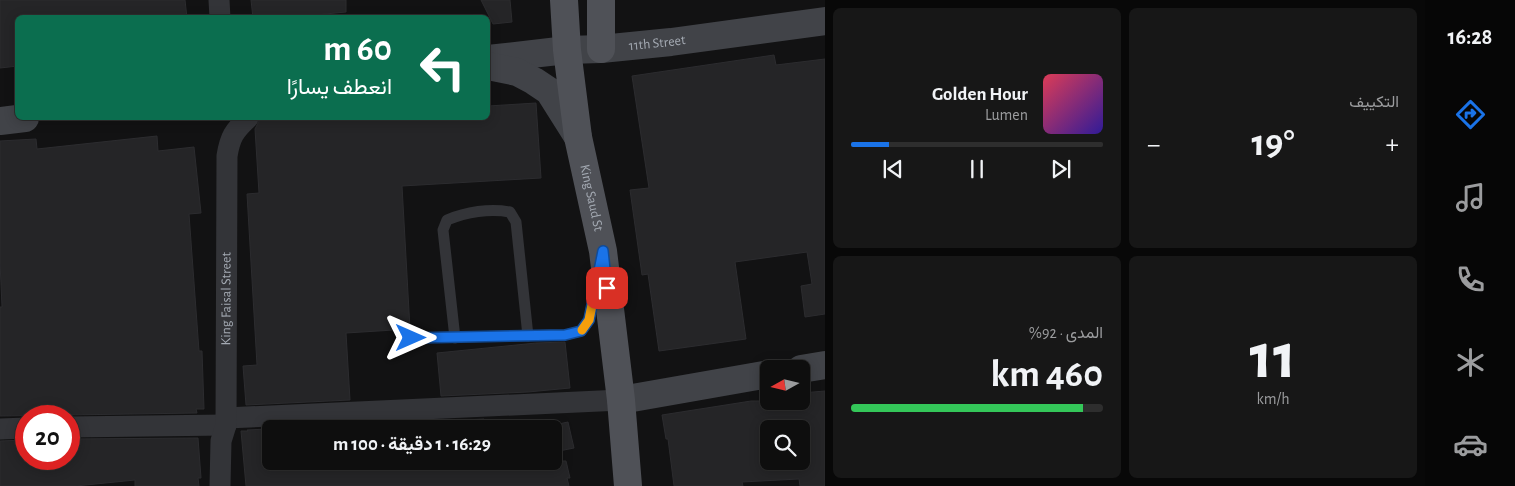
<!DOCTYPE html>
<html lang="ar">
<head>
<meta charset="utf-8">
<style>
	:root { --surface:#0e0e0e; --page:#171717; --text:#f1f3f6; --muted:#9b9c9e; --line:#2e2e2e; --accent:#1a73e8 }
	body { margin:0; font-family:"Alegreya Sans",Vazirmatn,sans-serif; background:var(--page); color:var(--text); direction:rtl; height:100vh; display:flex; flex-direction:column; font-size:19px; white-space:nowrap }
	* { box-sizing:border-box; margin:0 }
	p { font-size:16px; color:var(--muted) }
	.icon { flex:none; width:28px; height:28px; fill:none; stroke:currentColor; stroke-width:2; stroke-linecap:round; stroke-linejoin:round }
	.map { position:relative; flex:1; overflow:hidden; direction:ltr }
	.details { display:flex; flex-direction:column; gap:8px; padding:8px; background:#080808; width:600px }
	.details>* { flex:none }
	.hud { position:absolute; left:15px; top:15px; width:475px; height:105px; border-radius:8px; box-shadow:0 2px 12px #0003,0 0 0 1px var(--line); direction:rtl; background:#0b6e4f; color:#fff; overflow:hidden }
	.needle { width:32px; rotate:262deg }
	.buttons { position:absolute; left:760px; top:360px; display:grid; gap:10px }
	.buttons a { display:grid; place-items:center; width:50px; height:50px; border-radius:8px; background:var(--surface); box-shadow:0 2px 12px #0003,0 0 0 1px var(--line); font-size:25px }
	.speed { position:absolute; left:15px; top:405px; display:flex; gap:10px; font-size:25px; font-weight:700; text-align:center }
	.speed>* { display:grid; place-content:center; width:65px; height:65px; border-radius:50%; background:var(--surface); box-shadow:0 2px 12px #0003,0 0 0 1px var(--line); line-height:1 }
	.speed .limit { border:8px solid #d22; background:#fff; color:#111 }
	.pin { position:absolute; display:grid; place-items:center; width:42px; height:42px; color:#fff; margin:-21px; border-radius:10px; box-shadow:0 2px 8px #0006 }
	.me { position:absolute; width:55px; margin:-28px; rotate:90deg; stroke-linejoin:round; filter:drop-shadow(0 0 4px #0008) }
	.turn { display:flex; align-items:center; gap:18px; height:105px; padding:0 15px; font-size:22px }
	.turn .icon { width:65px; height:65px; stroke-width:2.5 }
	.turn b { display:block; font-size:35px; line-height:42px }
	.big { font-size:38px; font-weight:600; line-height:1.1 }
	.details .card { flex:1; display:flex; flex-direction:column; justify-content:center; gap:8px; min-width:0; padding:0 18px; border-radius:8px; background:var(--page) }
	.details .dial { align-items:center; gap:0 }
	.dial b { font-size:65px; line-height:1 }
	.song { display:flex; align-items:center; gap:15px }
	.cover { width:60px; height:60px; border-radius:8px; background:linear-gradient(135deg,hsl(350 70% 55%),hsl(250 70% 35%)) }
	.played { height:5px; border-radius:2px; background:linear-gradient(90deg,var(--accent) 15%,var(--line) 15%) }
	.keys { display:flex; justify-content:space-around; direction:ltr }
	.heat { display:flex; justify-content:space-between; align-items:center; font-size:28px; direction:ltr }
	.charge { height:8px; border-radius:4px; background:linear-gradient(90deg,#34c759 92%,var(--line) 0) }
	.details .tiles { flex:1; display:grid; gap:8px; grid-template-columns:repeat(2,1fr) }
	.trip { position:absolute; left:262px; top:420px; width:300px; height:50px; border-radius:8px; background:var(--surface); box-shadow:0 2px 12px #0003,0 0 0 1px var(--line); font-weight:600; line-height:50px; text-align:center; direction:rtl }
	main { display:flex; flex:1; min-height:0 }
	.dock { display:flex; flex-direction:column; width:90px; justify-content:space-around; align-items:center; background:#060606; color:var(--muted) }
	.dock .icon { width:35px; height:35px }
	.dock .selected { color:var(--accent) }
	.dock b { font-size:22px; color:var(--text) }
	.map>svg:first-child { display:block }
	.building { fill:#252527; stroke:#2c2c2f; fill-rule:evenodd }
	.lines { fill:none; stroke-linecap:round; stroke-linejoin:round }
	.lane { stroke:#333438; stroke-width:11 }
	.street { stroke:#333438; stroke-width:21 }
	.secondary { stroke:#414348; stroke-width:28 }
	.primary { stroke:#4f5157; stroke-width:28 }
	.route-casing { stroke:#114b97; stroke-width:12 }
	.route { stroke:#1a73e8; stroke-width:9 }
	.slow { stroke:#f59e0b; stroke-width:9 }
	.labels { text-anchor:middle; dominant-baseline:central; stroke-width:5; stroke-linejoin:round; paint-order:stroke }
	.street-label { font-size:14px; fill:#a4aab3; stroke:#0d0d0e }
</style>
</head>
<body>
<main>
<nav class="dock">
<b>16:28</b>
<svg class="icon selected" aria-label="directions" viewBox="0 0 24 24"><path d="M12 3l9 9-9 9-9-9zM9 14v-3h6M13 9l2 2-2 2"/></svg>
<svg class="icon" aria-label="music" viewBox="0 0 24 24"><path d="M9 18V5l10-2v13"/><circle cx="6" cy="18" r="3"/><circle cx="16" cy="16" r="3"/></svg>
<svg class="icon" aria-label="phone" viewBox="0 0 24 24"><path d="M5 4h4l2 5-3 2q2 4 5 5l2-3 5 2v4C11 20 4 13 5 4z"/></svg>
<svg class="icon" aria-label="climate" viewBox="0 0 24 24"><path d="M12 3v18M4 7l16 10M4 17L20 7"/></svg>
<svg class="icon" aria-label="car" viewBox="0 0 24 24"><path d="M5 17H2v-5l4-1 3-4h7l3 4 3 1v5h-3M9 17h6M6 11h13"/><circle cx="7" cy="17" r="2"/><circle cx="17" cy="17" r="2"/></svg>
</nav>
<section class="details">
<div class="tiles">
<div class="card"><p>التكييف</p>
<div class="heat"><a>−</a><b class="big">19°</b><a>+</a></div>
</div>
<div class="card">
<div class="song"><i class="cover"></i><div><b>Golden Hour</b><p>Lumen</p></div></div>
<div class="played"></div>
<div class="keys"><svg class="icon" aria-label="previous" viewBox="0 0 24 24"><path d="M18 5L8 12l10 7zM5 5v14"/></svg><svg class="icon" aria-label="pause" viewBox="0 0 24 24"><path d="M8 5v14M16 5v14"/></svg><svg class="icon" aria-label="next" viewBox="0 0 24 24"><path d="M6 5l10 7-10 7zM19 5v14"/></svg></div>
</div>
<div class="card dial"><b>11</b><p>km/h</p></div>
<div class="card"><p>المدى · 92%</p><b class="big">460 km</b><div class="charge"></div></div>
</div>
</section>
<div class="map">
<svg width="825" height="486" viewBox="0 0 825 486">
	<rect width="100%" height="100%" fill="#121213"/>
	<g class="building">
		<polygon points="0,0 185,0 187,18 18,18 18,66 0,68"/>
		<polygon points="251,0 346,0 346,12 284,18 253,18"/>
		<polygon points="481,0 510,0 512,22 493,24"/>
		<polygon points="774,55 776,65 825,59 825,314 805,317 801,286 812,284 807,252 735,262 746,339 659,351 648,274 642,275 630,190 649,188 632,76"/>
		<polygon points="536,103 541,178 402,186 410,329 346,333 350,400 246,405 243,366 257,365 247,194 259,193 255,129 260,119 289,118 488,118 488,106"/>
		<polygon points="157,136 158,151 194,147 201,213 189,214 199,351 202,351 204,409 196,409 197,413 0,416 0,307 2,307 0,262 0,141 36,139 37,149"/>
		<polygon points="565,342 570,388 528,392 441,396 437,353 536,343"/>
		<path d="M825 391V486H800L799 479 742 482 743 486H674L668 439H666L662 415 751 401H801V393ZM769 429H801V461H769Z"/>
		<polygon points="484,419 485,429 444,429 443,421"/>
		<polygon points="568,422 574,448 554,452 554,425"/>
		<polygon points="352,425 352,429 271,429 271,461 566,461 570,478 567,478 569,486 246,486 241,431 248,431 247,430"/>
		<polygon points="198,438 201,478 198,478 199,486 135,486 135,480 76,486 0,486 0,441 26,440 26,459 69,459 69,439"/>
	</g>
	<g class="lines">
		<g class="lane">
			<polyline points="411,338 565,335 581,331 589,320 597,277"/>
			<path d="M455 338 443 230 447 220C466 212 490 208 510 212L516 222 528 336"/>
		</g>
		<g class="street">
			<polyline points="219,0 220,18"/>
			<polyline points="226,418 621,400"/>
			<polyline points="69,427 226,425"/>
			<polyline points="0,429 26,428"/>
			<path id="s1" d="M220 486 221 441 226 425 227 156C230 137 234 131 248 118"/>
		</g>
		<g class="secondary">
			<path id="s2" d="M488 59 567 50 601 49 671 42 825 21"/>
			<polyline points="488,66 517,72 534,81 549,91 578,137"/>
			<polyline points="0,121 25,118"/>
			<polyline points="801,369 825,365"/>
			<polyline points="621,400 769,374"/>
		</g>
		<g class="primary">
			<path id="s3" d="M564 0 567 50 578 137 603 251 621 400 628 486"/>
			<polyline points="601,0 601,49"/>
		</g>
	</g>
	<g class="lines">
		<defs>
			<polyline id="route" points="411,338 565,335 581,331 589,320 603,251 607,288"/>
		</defs>
		<use href="#route" class="route-casing"/>
		<use href="#route" class="route"/>
		<polyline class="slow" points="582,330 589,320 598,275"/>
	</g>
	<g class="labels">
		<g class="street-label">
			<text stroke="none"><textPath href="#s2" startOffset="170">11th Street</textPath></text>
			<text stroke="none"><textPath href="#s3" startOffset="200">King Saud St</textPath></text>
			<text stroke="none"><textPath href="#s1" startOffset="188">King Faisal Street</textPath></text>
		</g>
	</g>
</svg>
<div class="buttons">
<a><svg class="needle" viewBox="-14 -14 28 28"><path d="M0-13l5 13h-10z" fill="#e53935"/><path d="M0 13l5-13h-10z" fill="#9b9c9e"/></svg></a>
<a><svg class="icon" aria-label="search" viewBox="0 0 24 24"><circle cx="10" cy="10" r="6"/><path d="M15 15l6 6"/></svg></a>
</div>
<div class="speed"><div class="limit">20</div></div>
<div class="pin" style="left:607px;top:288px;background:#d93025"><svg class="icon" aria-label="arrive" viewBox="0 0 24 24"><path d="M6 21V4h12l-3 4 3 4H6"/></svg></div>
<svg class="me" style="left:411px;top:338px" viewBox="-20 -20 40 40"><path d="M0-17L14 15 0 8-14 15z" fill="#1a73e8" stroke="#fff" stroke-width="4"/></svg>
<div class="trip">16:29 · 1 دقيقة · 100 m</div>
<div class="hud">
<div class="turn"><svg class="icon" aria-label="left" viewBox="0 0 24 24"><path d="M17 20v-9H6M10 6l-5 5 5 5"/></svg><div><b>60 m</b>انعطف يسارًا</div></div>
</div>
</div>
</main>
</body>
</html>
